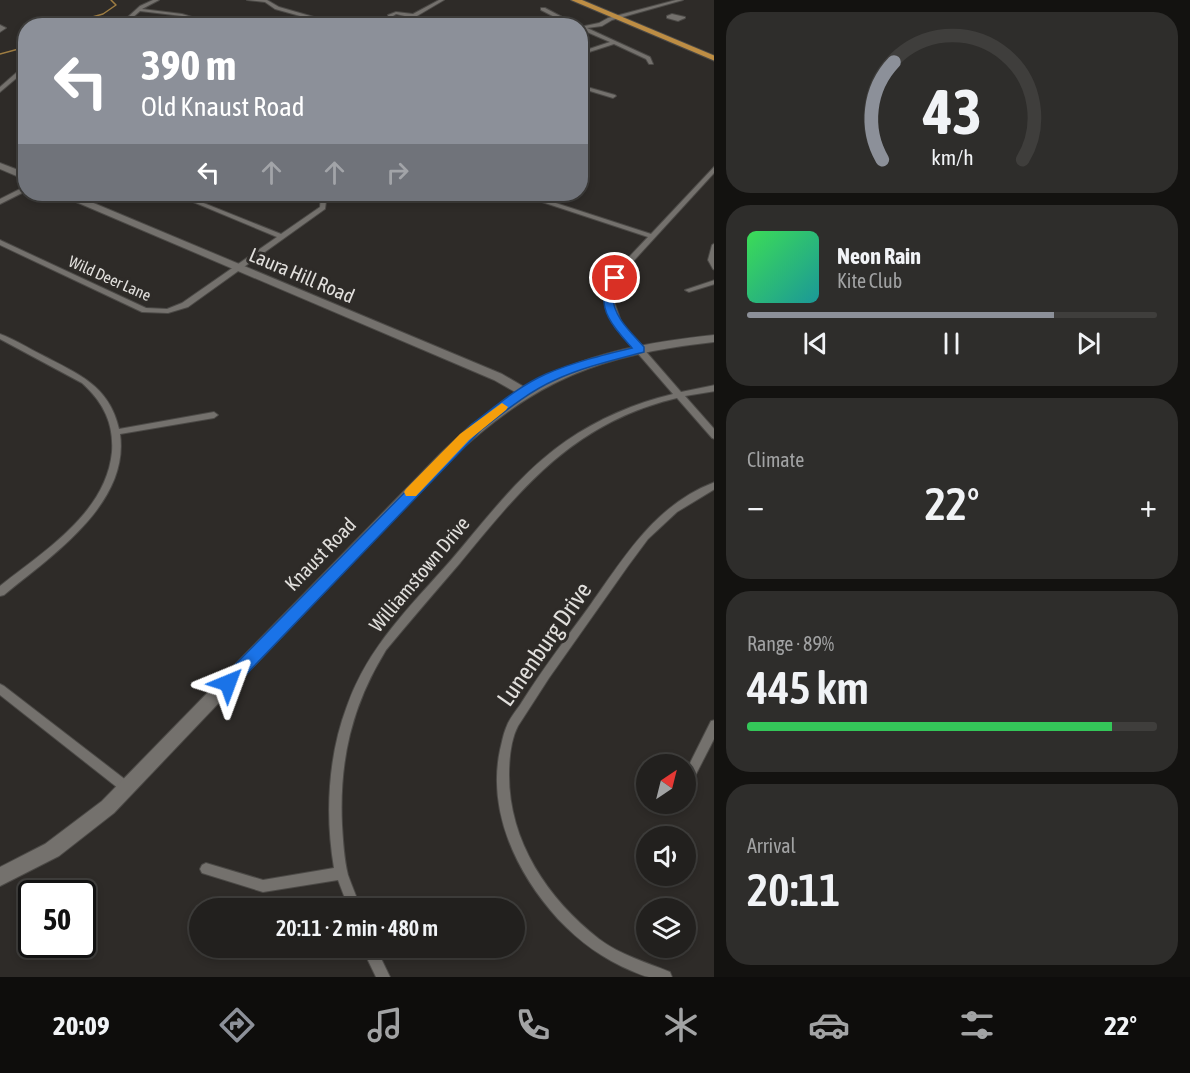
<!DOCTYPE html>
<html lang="en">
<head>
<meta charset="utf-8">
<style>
	:root { --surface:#22201e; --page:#2e2d2b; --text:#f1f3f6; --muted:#a2a3a4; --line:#3f3e3c; --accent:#8c9099 }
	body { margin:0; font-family:"Asap Condensed",sans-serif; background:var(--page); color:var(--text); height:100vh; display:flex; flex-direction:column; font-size:22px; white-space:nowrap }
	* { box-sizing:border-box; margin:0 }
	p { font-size:20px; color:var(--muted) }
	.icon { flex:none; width:33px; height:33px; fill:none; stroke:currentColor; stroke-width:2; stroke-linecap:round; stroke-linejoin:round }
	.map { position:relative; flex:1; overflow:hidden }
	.panel { display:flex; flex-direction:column; gap:12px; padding:12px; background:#131210; width:476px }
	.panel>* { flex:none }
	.guide { position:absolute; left:18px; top:18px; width:570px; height:183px; border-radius:24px; box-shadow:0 3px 9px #0003,0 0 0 2px var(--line); background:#8c9099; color:#fff; overflow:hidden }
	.needle { width:39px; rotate:35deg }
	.controls { position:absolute; left:636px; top:754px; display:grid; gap:12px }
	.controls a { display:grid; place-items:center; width:60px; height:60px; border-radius:50%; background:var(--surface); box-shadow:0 3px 9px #0003,0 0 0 2px var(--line); font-size:30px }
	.speed { position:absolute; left:18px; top:880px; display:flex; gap:12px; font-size:30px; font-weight:700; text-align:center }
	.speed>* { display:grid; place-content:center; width:78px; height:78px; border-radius:50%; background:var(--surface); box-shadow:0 3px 9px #0003,0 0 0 2px var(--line); line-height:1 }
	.speed .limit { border:3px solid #111; border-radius:9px; background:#fff; color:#111 }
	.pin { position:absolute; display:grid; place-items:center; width:51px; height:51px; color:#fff; margin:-26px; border:3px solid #fff; border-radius:50%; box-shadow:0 2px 6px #0007 }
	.me { position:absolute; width:66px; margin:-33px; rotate:44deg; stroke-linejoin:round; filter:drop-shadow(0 0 4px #0008) }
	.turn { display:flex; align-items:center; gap:21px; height:126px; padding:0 24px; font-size:27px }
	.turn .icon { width:78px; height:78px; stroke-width:2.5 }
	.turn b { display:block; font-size:42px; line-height:51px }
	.lanes { display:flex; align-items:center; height:57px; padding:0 24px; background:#0003; justify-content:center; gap:30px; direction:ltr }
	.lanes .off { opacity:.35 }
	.big { font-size:45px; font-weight:600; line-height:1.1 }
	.panel .tile { flex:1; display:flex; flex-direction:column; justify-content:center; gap:9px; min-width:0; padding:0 21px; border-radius:24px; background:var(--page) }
	.panel .dial { align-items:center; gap:0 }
	.dial svg { height:156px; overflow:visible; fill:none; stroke:var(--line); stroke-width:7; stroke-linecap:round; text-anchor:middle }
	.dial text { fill:var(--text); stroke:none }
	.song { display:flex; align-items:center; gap:18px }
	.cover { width:72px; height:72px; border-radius:9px; background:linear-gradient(135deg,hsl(130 70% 55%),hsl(180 70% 35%)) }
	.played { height:6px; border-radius:3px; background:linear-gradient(90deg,var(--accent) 75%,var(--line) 75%) }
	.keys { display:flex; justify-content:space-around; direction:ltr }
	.heat { display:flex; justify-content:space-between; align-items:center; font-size:33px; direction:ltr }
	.charge { height:9px; border-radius:4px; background:linear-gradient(90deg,#34c759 89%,var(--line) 0) }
	.trip { position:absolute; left:189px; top:898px; width:336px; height:60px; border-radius:30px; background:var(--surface); box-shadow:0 3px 9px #0003,0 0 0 2px var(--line); font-weight:600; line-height:60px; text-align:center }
	.tabs { display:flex; height:96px; justify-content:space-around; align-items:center; background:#0e0d0c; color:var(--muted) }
	.tabs .icon { width:42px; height:42px }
	.tabs .on { color:var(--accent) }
	.tabs b { font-size:27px; color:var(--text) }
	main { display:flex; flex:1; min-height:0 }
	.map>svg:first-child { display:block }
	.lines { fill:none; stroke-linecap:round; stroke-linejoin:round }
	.stream { stroke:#9e7d42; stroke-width:1.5 }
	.minor-casing { stroke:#4b4946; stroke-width:2 }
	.secondary-casing { stroke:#4b4946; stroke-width:2 }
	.primary-casing { stroke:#4b4946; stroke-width:2 }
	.minor { fill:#74716d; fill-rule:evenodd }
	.secondary { fill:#74716d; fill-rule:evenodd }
	.primary { fill:#bd8d44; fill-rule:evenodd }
	.route { fill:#1a73e8; stroke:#114b97; stroke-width:1.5 }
	.slow { fill:#f59e0b }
	.labels { text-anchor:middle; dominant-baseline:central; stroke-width:6; stroke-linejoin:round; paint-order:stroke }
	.far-street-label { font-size:16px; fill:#e1dfdc; stroke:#2e2b28 }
	.street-label { font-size:20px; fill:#e1dfdc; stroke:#2e2b28 }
	.near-street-label { font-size:24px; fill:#e1dfdc; stroke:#2e2b28 }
</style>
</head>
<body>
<main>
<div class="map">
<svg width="715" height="977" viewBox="0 0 715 977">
	<rect width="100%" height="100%" fill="#2e2b28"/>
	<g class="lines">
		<g class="stream">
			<polyline points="60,26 103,14 116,5 111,0"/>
			<polyline points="0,54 26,47"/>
		</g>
		<defs>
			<g id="minor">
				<polygon points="153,0 159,0 142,9 182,14 221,26 212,26 182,16 140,11 123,26 118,26 140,6"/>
				<polygon points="247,0 267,0 279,7 345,26 336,26 275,9 265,2"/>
				<path d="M439 0H444L400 26H394L401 21 389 18 388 15 396 12 413 14ZM396 14 409 17 405 19 393 16Z"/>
				<polygon points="676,0 683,0 612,20 602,26 587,28 650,57 653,64 649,64 646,59 614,44 580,55 580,52 610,42 580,29 580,27 599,23 608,18"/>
				<polygon points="541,8 545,8 579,26 572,26 541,10"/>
				<polygon points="672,14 685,17 685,18 678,21 667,18 667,16"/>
				<polygon points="0,25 6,28 0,32"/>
				<polygon points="24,66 26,66 26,70 0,92 0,87"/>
				<polygon points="580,85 615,95 616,96 613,98 580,88"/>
				<path d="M715 166V172L617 279 612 296 622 324 681 392 715 385V391L685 396 715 430V439L712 438 677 398C575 422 523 486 460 563 435 592 410 621 386 650 352 705 339 760 342 825 343 841 344 859 348 875 352 886 357 898 361 909H349L338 880 263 892 202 873 200 869 202 865 206 863 263 880 334 868C325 815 328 756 347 706 368 646 411 606 452 559 487 518 521 472 566 441 598 419 635 403 673 394L615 327 604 296 611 276 648 237 524 196V194H528L651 234Z"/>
				<polygon points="26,186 26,191 0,204 0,199"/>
				<polygon points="174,194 181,194 281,234 320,207 321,194 327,194 325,209 188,307 168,313 142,312 0,245 0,240 2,241 146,308 167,309 182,303 277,237"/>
				<polygon points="715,243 715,270 713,269 708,260 712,245"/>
				<polygon points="715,280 715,284 689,292 685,290"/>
				<path d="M0 334C14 339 28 348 42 355 78 374 109 385 119 429L214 412 218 415 214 418 120 434C130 504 51 556 4 595L0 596V586C44 551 106 513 112 452 114 423 103 402 82 383L0 339Z"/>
				<path d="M715 482V489L677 512 648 539 628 566 549 678 518 726C511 739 509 760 509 775 509 842 548 899 599 939 620 955 646 962 670 972L672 977C664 977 656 977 649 977 643 976 637 973 632 971 603 959 580 942 558 919 517 874 487 812 500 750 502 742 503 735 506 728 509 719 515 712 520 705 542 670 567 637 591 604 625 556 656 504 715 482Z"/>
				<polygon points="0,684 4,686 131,784 133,788 131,792 127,793 123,792 0,695"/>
				<polygon points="715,720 715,737 690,786 686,787 686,771 711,721"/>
				<polygon points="362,948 376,948 390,977 376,977"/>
			</g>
			<g id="secondary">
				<polygon points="0,163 26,173 26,180 0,169"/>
				<path d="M61 194H72L502 374 526 388C582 353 650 342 715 335V342C599 355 537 379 451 459L114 813 59 856 0 886V867L45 844 102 801 441 453 471 425 517 393 494 380 62 196Z"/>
			</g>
			<polygon id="primary" points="571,0 582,0 715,56 715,61"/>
		</defs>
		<use href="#minor" class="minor-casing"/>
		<use href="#secondary" class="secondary-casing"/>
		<use href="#primary" class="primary-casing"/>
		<use href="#minor" class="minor"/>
		<use href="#secondary" class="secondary"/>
		<use href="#primary" class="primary"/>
	</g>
	<path class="route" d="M615 275 620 278C618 283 614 291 613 297 613 317 632 333 644 347V352C614 360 583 367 555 380 528 392 504 412 481 430L233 688 228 690 222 688 220 683 222 678 472 424C496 406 519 386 546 374 574 362 603 355 632 348 616 330 597 311 606 285 609 279 609 277 615 275Z"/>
	<polygon class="slow" points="502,403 508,407 506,410 469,440 416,496 406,496 404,492 406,489 460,434"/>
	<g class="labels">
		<g class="far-street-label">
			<text transform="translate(110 278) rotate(24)">Wild Deer Lane</text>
		</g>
		<g class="street-label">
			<text transform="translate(302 275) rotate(23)">Laura Hill Road</text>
			<text transform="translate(320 554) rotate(-46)">Knaust Road</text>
			<text transform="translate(419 574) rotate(-50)">Williamstown Drive</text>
		</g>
		<g class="near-street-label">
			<text transform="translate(544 644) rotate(-55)">Lunenburg Drive</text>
		</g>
	</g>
</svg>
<div class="controls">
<a><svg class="needle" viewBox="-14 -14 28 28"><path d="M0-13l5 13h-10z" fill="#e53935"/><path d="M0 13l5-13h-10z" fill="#a2a3a4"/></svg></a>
<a><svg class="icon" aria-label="sound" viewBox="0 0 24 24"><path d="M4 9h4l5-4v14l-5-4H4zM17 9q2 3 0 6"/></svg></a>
<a><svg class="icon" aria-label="layers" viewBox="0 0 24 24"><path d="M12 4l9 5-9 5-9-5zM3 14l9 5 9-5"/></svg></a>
</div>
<div class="speed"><div class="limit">50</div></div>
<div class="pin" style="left:615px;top:278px;background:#d93025"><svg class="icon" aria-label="arrive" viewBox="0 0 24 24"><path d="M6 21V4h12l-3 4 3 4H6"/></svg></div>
<svg class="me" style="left:228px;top:683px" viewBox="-20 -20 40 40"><path d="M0-17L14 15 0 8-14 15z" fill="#1a73e8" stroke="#fff" stroke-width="4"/></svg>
<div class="trip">20:11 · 2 min · 480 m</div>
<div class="guide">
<div class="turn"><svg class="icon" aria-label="left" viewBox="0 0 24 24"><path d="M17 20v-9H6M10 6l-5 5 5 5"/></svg><div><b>390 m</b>Old Knaust Road</div></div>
<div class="lanes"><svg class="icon" aria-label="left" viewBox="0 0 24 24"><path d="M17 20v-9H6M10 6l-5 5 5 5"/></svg><svg class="icon off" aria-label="ahead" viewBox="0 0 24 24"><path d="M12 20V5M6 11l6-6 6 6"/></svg><svg class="icon off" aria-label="ahead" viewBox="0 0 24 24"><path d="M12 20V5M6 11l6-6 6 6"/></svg><svg class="icon off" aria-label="right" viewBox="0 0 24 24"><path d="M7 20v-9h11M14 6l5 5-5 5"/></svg></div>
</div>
</div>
<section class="panel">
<div class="tile dial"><svg viewBox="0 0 100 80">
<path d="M14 69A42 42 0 1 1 86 69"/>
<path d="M14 69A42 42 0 0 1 20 19" stroke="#8c9099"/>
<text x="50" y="56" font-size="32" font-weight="700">43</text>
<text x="50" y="72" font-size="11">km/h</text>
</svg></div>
<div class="tile">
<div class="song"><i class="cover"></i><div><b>Neon Rain</b><p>Kite Club</p></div></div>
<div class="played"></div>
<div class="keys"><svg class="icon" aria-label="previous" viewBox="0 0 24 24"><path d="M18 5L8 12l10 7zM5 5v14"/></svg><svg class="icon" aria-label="pause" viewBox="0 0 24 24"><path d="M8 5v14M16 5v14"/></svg><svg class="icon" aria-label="next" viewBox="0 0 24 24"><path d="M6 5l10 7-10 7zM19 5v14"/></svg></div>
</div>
<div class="tile"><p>Climate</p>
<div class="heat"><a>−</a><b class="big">22°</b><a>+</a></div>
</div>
<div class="tile"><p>Range · 89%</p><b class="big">445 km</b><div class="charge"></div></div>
<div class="tile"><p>Arrival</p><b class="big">20:11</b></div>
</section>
</main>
<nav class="tabs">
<b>20:09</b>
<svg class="icon on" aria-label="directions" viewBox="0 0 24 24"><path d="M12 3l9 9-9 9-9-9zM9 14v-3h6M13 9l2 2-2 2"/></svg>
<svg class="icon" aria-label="music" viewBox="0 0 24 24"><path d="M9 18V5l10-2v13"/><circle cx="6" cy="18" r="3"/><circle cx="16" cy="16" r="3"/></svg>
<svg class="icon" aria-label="phone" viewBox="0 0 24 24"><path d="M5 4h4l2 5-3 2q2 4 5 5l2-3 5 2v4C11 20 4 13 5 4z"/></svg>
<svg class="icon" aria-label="climate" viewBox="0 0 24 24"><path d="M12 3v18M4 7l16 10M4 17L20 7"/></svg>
<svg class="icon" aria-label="car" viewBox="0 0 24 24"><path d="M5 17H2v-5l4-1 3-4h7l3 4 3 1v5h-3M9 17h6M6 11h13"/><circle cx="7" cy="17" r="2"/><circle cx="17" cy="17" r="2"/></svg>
<svg class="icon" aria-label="filters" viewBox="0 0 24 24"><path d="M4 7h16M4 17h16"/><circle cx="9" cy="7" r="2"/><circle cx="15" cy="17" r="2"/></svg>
<b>22°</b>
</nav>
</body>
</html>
